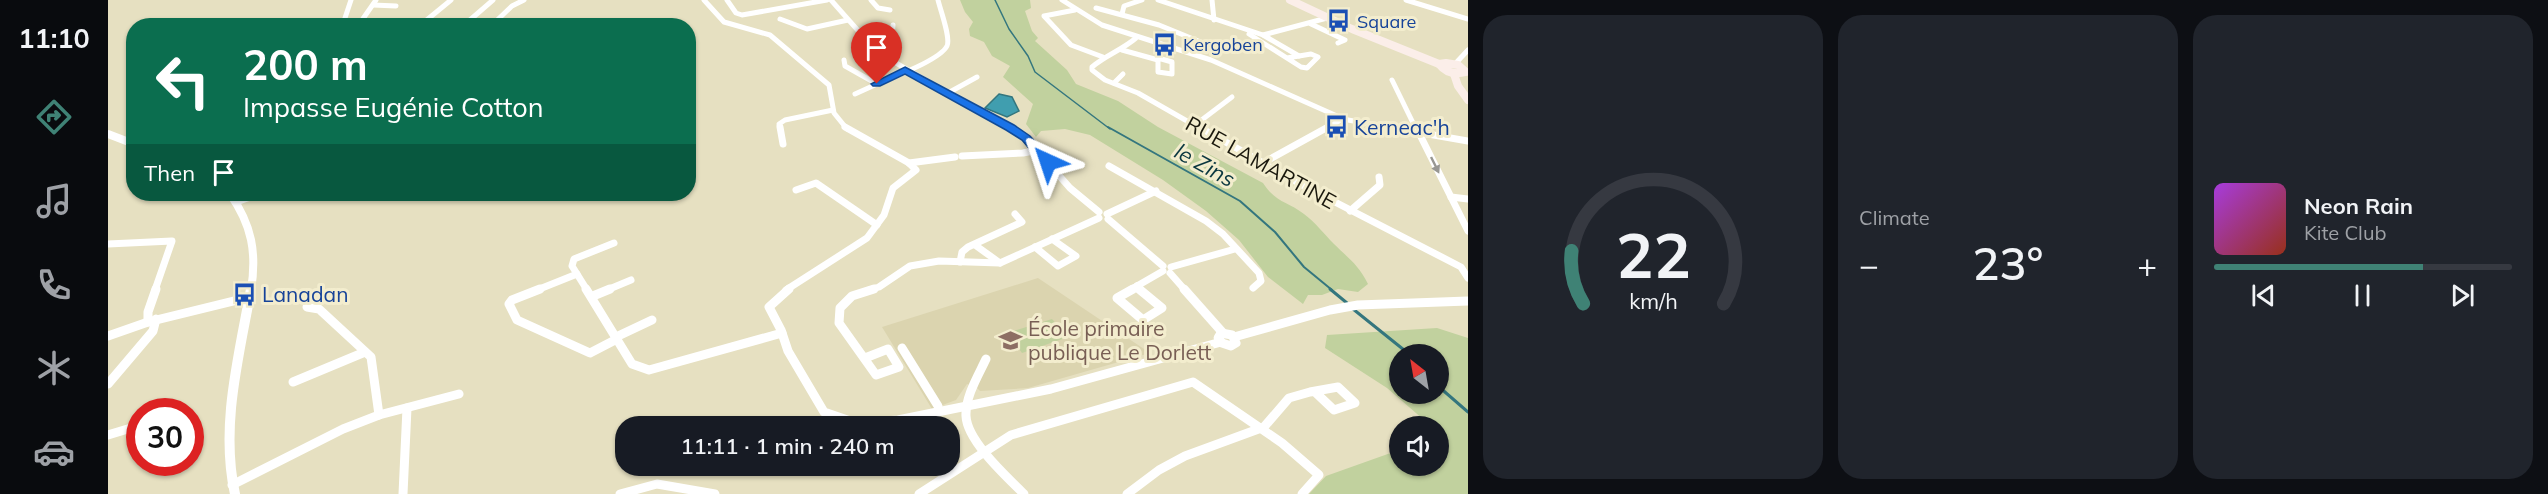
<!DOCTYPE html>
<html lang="en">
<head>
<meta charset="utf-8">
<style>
	:root { --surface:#171b24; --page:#20242c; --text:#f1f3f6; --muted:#9ea1a6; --line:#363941; --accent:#3f8275 }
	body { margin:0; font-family:Mulish,sans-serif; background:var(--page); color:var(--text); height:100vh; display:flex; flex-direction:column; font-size:22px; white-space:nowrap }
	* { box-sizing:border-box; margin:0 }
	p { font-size:20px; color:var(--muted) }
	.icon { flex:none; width:33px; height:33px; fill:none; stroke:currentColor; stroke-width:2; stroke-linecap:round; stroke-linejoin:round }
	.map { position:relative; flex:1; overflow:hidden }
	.details { display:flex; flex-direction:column; gap:15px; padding:15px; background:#0d0f14; width:1080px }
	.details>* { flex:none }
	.guide { position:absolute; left:18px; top:18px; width:570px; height:183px; border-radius:24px; box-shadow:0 2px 4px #0004; background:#0b6e4f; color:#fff; overflow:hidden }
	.needle { width:39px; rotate:329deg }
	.buttons { position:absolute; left:1281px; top:344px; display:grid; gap:12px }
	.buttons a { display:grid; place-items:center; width:60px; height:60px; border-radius:50%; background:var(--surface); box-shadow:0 2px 4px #0004; font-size:30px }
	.speed { position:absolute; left:18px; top:398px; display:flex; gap:12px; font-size:30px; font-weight:700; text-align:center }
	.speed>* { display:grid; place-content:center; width:78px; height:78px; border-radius:50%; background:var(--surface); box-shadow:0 2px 4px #0004; line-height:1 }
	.speed .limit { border:9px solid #d22; background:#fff; color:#111 }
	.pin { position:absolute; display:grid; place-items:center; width:51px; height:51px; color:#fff; margin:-62px -26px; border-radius:50% 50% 50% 0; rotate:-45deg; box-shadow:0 0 6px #0007 }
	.pin .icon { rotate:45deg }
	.me { position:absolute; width:66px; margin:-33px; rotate:318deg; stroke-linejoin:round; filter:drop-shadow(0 0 4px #0008) }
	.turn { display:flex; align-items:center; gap:21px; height:126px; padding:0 18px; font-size:27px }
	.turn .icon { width:78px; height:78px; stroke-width:2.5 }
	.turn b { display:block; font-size:42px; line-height:51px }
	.then { display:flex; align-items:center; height:57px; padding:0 18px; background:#0003; gap:12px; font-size:22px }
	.big { font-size:45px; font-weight:600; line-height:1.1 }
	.details .widget { flex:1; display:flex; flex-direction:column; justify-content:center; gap:9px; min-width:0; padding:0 21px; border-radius:24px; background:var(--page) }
	.details .dial { align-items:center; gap:0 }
	.dial svg { height:156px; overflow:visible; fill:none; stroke:var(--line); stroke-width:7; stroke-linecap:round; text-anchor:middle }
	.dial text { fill:var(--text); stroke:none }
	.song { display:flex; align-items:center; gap:18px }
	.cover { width:72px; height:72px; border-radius:9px; background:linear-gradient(135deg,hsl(280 70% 55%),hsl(10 70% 35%)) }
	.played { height:6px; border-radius:3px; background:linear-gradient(90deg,var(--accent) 70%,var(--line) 70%) }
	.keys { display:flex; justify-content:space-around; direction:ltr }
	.heat { display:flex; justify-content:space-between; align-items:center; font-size:33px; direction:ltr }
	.details .tiles { flex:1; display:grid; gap:15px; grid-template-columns:repeat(3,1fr) }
	.trip { position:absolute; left:507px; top:416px; width:345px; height:60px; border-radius:24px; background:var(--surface); box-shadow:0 2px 4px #0004; font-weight:600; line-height:60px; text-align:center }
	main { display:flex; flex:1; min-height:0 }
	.tabs { display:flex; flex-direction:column; width:108px; justify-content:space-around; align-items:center; background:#090b0e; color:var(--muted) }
	.tabs .icon { width:42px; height:42px }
	.tabs .active { color:var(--accent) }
	.tabs b { font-size:27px; color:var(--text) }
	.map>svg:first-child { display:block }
	.built { fill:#dbd4af }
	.green { fill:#c1d19e; fill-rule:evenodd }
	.water { fill:#409eaf; stroke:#34767e; stroke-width:1.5 }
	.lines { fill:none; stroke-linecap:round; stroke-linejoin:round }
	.stream-far2 { stroke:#34767e; stroke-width:1.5 }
	.stream-far1 { stroke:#34767e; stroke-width:2 }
	.stream { stroke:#34767e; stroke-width:3 }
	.minor-far2 { stroke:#fff; stroke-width:5 }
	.minor-far1 { stroke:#fff; stroke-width:7 }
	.minor { stroke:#fff; stroke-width:9 }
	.tertiary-far1 { stroke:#fff; stroke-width:8 }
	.tertiary { stroke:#fff; stroke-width:10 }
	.secondary { stroke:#fbeee9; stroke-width:8 }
	.oneway { fill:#989792 }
	.route { fill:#1a73e8; stroke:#114b97; stroke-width:1.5 }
	.labels { text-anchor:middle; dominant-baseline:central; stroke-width:6; stroke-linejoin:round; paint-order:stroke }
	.far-transit-label { font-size:18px; fill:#164399; stroke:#f3edce; text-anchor:start }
	.transit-label { font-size:21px; fill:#164399; stroke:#f3edce; text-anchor:start }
	.street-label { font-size:21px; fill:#19170c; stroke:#f3edce }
	.education-label { font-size:21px; fill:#785e54; stroke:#f3edce; text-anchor:start }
	.water-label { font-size:22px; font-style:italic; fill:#0a373f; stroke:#f3edce }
</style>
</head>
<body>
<main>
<nav class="tabs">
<b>11:10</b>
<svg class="icon active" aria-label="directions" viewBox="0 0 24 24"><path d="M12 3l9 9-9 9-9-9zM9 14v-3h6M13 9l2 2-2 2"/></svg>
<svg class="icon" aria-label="music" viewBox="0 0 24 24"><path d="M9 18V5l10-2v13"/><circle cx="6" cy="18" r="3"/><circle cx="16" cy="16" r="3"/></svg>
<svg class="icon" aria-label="phone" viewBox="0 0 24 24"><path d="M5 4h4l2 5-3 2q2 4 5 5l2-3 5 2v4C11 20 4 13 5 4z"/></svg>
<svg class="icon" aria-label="climate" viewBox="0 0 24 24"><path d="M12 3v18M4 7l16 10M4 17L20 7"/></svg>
<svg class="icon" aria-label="car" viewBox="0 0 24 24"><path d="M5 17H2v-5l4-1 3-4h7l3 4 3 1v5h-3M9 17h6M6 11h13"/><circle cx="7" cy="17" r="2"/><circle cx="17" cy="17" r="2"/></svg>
</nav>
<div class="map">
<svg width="1360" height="494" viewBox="0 0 1360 494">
	<rect width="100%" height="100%" fill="#e6e0c1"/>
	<polygon class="built" points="930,278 1042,353 920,388 872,391 868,387 859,384 848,400 824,409 774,327"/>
	<g class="green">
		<path d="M852 0H922L923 8 917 11 924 31 930 38 927 41 959 70 968 84 1010 101 1050 127 1155 183C1168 203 1179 201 1196 214 1208 223 1216 234 1226 244 1241 259 1250 264 1260 284L1250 292 1230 289 1214 295H1200L1195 304 1160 277 1131 240 1098 211 1055 180 982 135 957 129 933 131 928 137 918 124 925 104 895 77 902 66 884 56 876 42 862 36 861 29 865 22 857 12Z"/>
		<polygon points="944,319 960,337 914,353 899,333"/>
		<path d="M1329 328 1360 338V494H1201L1218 476 1291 450 1292 465H1330L1331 438 1334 436 1331 433 1330 426H1323L1279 388 1217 348 1219 335ZM1292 354H1330V393H1292Z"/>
	</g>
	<polygon class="water" points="891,94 904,97 911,111 899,117 877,108"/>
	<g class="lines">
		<polyline class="stream-far2" points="887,0 901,29 920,56 927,72 1002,129"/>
		<polyline class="stream-far1" points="1000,127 1132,201 1167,232 1196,267 1224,290"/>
		<g class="stream">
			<polyline points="1222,289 1239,303"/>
			<polyline points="1245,309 1301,354"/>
			<polyline points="1330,386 1360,412"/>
		</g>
		<g class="minor-far2">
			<polyline points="243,0 236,21 294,21 331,26"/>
			<polyline points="596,0 616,22 662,35 721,85 726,113 739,129"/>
			<polyline points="619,0 628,13 634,15 719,0"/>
			<polyline points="723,0 769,52 902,129"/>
			<polyline points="763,0 770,8 782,10"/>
			<polyline points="954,0 994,25 1103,60 1229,116"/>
			<polyline points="1050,0 1155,35 1219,18"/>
			<polyline points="1104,0 1106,20"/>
			<polyline points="1298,0 1360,19"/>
			<polyline points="265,5 288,6"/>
			<polyline points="988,8 1051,25 1100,45"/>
			<polyline points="967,10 936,16 963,45 995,57"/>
			<polyline points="1014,14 1016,6 1034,0"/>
			<polyline points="672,19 699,29 740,20"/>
			<polyline points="252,23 268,0"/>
			<polyline points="315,23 343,0"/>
			<polyline points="1203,24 1237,40 1230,43"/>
			<polyline points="355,26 385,0"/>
			<polyline points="383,26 404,6 416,0"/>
			<polyline points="1141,34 1193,67 1199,68 1210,57 1203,54 1179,58"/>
			<polyline points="1155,35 1191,56"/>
			<path d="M1028 38C1014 50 998 55 984 67V70L997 80 1030 93 1093 129"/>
			<polyline points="759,42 784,38 785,25"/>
			<polyline points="1014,50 1050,60"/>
			<polygon points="1050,58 1064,62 1064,74 1050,72"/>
			<path d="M736 60 737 66 769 84C785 77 832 60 839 46 843 38 832 9 830 0"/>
			<polyline points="1347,64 1360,50"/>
			<polyline points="1284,80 1308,129"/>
			<polyline points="1006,83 1015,74"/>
			<polyline points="840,93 869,77"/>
			<polyline points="747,94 769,84"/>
			<polyline points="1240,120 1289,129"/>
			<polyline points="1087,125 1124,97"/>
			<polyline points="672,129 671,124 677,120 725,110"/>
			<polyline points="1217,129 1231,121"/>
		</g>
		<g class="minor-far1">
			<polyline points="672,127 675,144"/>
			<polyline points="899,127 918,138 962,188 991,212"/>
			<polyline points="1091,127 1194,185 1353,267 1360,278"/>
			<polyline points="1280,127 1360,141"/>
			<polyline points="1308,127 1360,231"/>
			<polyline points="854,156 915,153 930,150"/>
			<polyline points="801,163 847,157"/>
			<polyline points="1155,163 1220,127"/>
			<polyline points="1001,166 1098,221 1115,234 1151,273 1153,281 1145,288"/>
			<polyline points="688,190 708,183 769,225"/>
			<polyline points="1343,197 1360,199"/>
			<polyline points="128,202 151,194"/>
			<polyline points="1242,211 1272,185 1271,177"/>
			<polyline points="999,214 1048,191"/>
			<polyline points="1000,219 1055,266"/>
			<polyline points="0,244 64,241 47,290"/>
			<polyline points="867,245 892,263"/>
			<polyline points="927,247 950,266 968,256 944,239"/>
			<polyline points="852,262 854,252 860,247 914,222 907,214"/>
			<polyline points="1063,267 1127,249"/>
			<polyline points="1062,273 1077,290"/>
			<polyline points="1029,286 1033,290"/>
			<polyline points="1029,286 1055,271"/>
			<polyline points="429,290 469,274"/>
			<polyline points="479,290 464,266 466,259 506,243"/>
			<polyline points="499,290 523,280"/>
			<polyline points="678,290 759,238 776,215 785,188 808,170 801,163 737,127"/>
			<polyline points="761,290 771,287 802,266 831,261 892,263 991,218"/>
			<polyline points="1022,290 1029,286"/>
		</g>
		<g class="minor">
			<polyline points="432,289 404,300 401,304 409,320 482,353 509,339"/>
			<polyline points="478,289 524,364 541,370 674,333"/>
			<polyline points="681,289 661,307 673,330 680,351 716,412 748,423 790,420 943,389 1113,342"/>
			<polyline points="1025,289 1009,298 1035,320 1054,308 1031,289"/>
			<polyline points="1076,289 1115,333"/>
			<polyline points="485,296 502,289"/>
			<polyline points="199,307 211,309 263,357 271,415"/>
			<polyline points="40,322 40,312 48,289"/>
			<polygon points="1113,333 1124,335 1128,343 1123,346 1114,343 1110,338"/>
			<polyline points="0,336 40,322 142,297"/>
			<polyline points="508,337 544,320"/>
			<polyline points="1126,337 1222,310 1250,305 1360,301"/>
			<polyline points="794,348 830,406"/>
			<polyline points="757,358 780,349 791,367 768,375 731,323 732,308 744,296 766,289"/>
			<path d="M878 359C870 376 857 397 858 416 859 441 899 477 916 494"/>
			<polyline points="185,382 257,352"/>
			<polyline points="0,384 45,331 48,319"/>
			<polyline points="0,435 23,428"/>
			<polyline points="124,485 235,429 271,415 351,394"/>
			<polyline points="295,494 299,408"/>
			<polyline points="512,494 549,484 607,494"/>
			<polyline points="811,494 903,435 1085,382 1174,443 1211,475 1194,494"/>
			<polyline points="1019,494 1051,470 1077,456 1156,427 1181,398 1202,392 1230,387 1247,403 1226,410 1207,392"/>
		</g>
		<g class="tertiary-far1">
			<polyline points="0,134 26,144"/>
			<path d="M122 194C144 225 149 253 143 290"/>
		</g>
		<path class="tertiary" d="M127 494C112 426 131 356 143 289"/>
		<g class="secondary">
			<polyline points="1182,0 1244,29 1331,64"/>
			<path d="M1338 63 1350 65 1358 72C1347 75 1338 73 1331 64Z"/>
			<polyline points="1346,74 1350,86 1360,100"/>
		</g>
	</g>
	<defs><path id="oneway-solid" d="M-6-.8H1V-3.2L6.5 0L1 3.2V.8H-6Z" transform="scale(1.5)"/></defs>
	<use class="oneway" href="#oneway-solid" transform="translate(1327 165) rotate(64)"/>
	<polygon class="route" points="797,67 906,125 922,136 946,162 944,165 935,165 914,140 898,130 797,74 772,86 765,86 763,84"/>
	<defs>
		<symbol id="bus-bare" viewBox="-9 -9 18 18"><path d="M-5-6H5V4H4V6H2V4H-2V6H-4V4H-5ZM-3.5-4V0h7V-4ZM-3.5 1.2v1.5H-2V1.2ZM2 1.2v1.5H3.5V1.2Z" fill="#1a4fb4" stroke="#f3edce" stroke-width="2.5" paint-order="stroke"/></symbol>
		<symbol id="school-bare" viewBox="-9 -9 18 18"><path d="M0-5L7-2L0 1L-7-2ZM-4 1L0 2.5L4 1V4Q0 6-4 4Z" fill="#8d6e63" stroke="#f3edce" stroke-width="2.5" paint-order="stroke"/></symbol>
	</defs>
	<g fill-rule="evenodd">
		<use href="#bus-bare" x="1214" y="4" width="33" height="33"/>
		<use href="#bus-bare" x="1040" y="28" width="33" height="33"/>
		<use href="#bus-bare" x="1212" y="110" width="33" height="33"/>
		<use href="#bus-bare" x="120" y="278" width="33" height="33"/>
		<use href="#school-bare" x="886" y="324" width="33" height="33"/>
	</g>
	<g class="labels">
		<g class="far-transit-label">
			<text x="1249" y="21">Square</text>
			<text x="1075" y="44">Kergoben</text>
		</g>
		<g class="transit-label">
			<text x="1246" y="127">Kerneac'h</text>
			<text x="154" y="294">Lanadan</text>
		</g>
		<g class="street-label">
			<text transform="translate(1153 162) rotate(29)">RUE LAMARTINE</text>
		</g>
		<g class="education-label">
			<text x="920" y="328">École primaire<tspan x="920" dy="24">publique Le Dorlett</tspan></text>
		</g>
		<g class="water-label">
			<text transform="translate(1097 165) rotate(29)">le Zins</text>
		</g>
	</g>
</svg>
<div class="buttons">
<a><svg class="needle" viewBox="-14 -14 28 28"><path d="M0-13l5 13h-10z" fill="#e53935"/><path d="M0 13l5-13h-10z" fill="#9ea1a6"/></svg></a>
<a><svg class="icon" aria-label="sound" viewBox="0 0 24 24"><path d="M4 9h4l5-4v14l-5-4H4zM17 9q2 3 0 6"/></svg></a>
</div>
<div class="speed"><div class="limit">30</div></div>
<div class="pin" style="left:769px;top:84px;background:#d93025"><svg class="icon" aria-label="arrive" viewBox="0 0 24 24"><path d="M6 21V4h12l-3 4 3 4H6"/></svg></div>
<svg class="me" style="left:940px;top:162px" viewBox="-20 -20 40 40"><path d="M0-17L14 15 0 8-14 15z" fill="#1a73e8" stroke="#fff" stroke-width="4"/></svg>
<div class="trip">11:11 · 1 min · 240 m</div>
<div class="guide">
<div class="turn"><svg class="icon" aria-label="left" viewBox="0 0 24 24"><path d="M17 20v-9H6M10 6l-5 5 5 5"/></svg><div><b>200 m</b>Impasse Eugénie Cotton</div></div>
<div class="then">Then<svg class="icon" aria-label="arrive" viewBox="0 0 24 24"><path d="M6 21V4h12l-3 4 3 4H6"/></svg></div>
</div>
</div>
<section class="details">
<div class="tiles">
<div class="widget dial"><svg viewBox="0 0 100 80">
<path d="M14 69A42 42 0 1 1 86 69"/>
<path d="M14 69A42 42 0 0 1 8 42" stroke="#3f8275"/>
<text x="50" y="56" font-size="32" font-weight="700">22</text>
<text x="50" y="72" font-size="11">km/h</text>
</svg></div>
<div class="widget"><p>Climate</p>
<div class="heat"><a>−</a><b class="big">23°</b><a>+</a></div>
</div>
<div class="widget">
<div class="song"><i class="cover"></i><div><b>Neon Rain</b><p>Kite Club</p></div></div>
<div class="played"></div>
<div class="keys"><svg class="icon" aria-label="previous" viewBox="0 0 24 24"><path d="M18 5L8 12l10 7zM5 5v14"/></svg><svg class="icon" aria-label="pause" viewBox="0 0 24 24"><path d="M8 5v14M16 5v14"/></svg><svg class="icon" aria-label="next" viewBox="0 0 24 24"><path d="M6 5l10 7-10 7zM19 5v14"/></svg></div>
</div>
</div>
</section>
</main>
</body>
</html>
